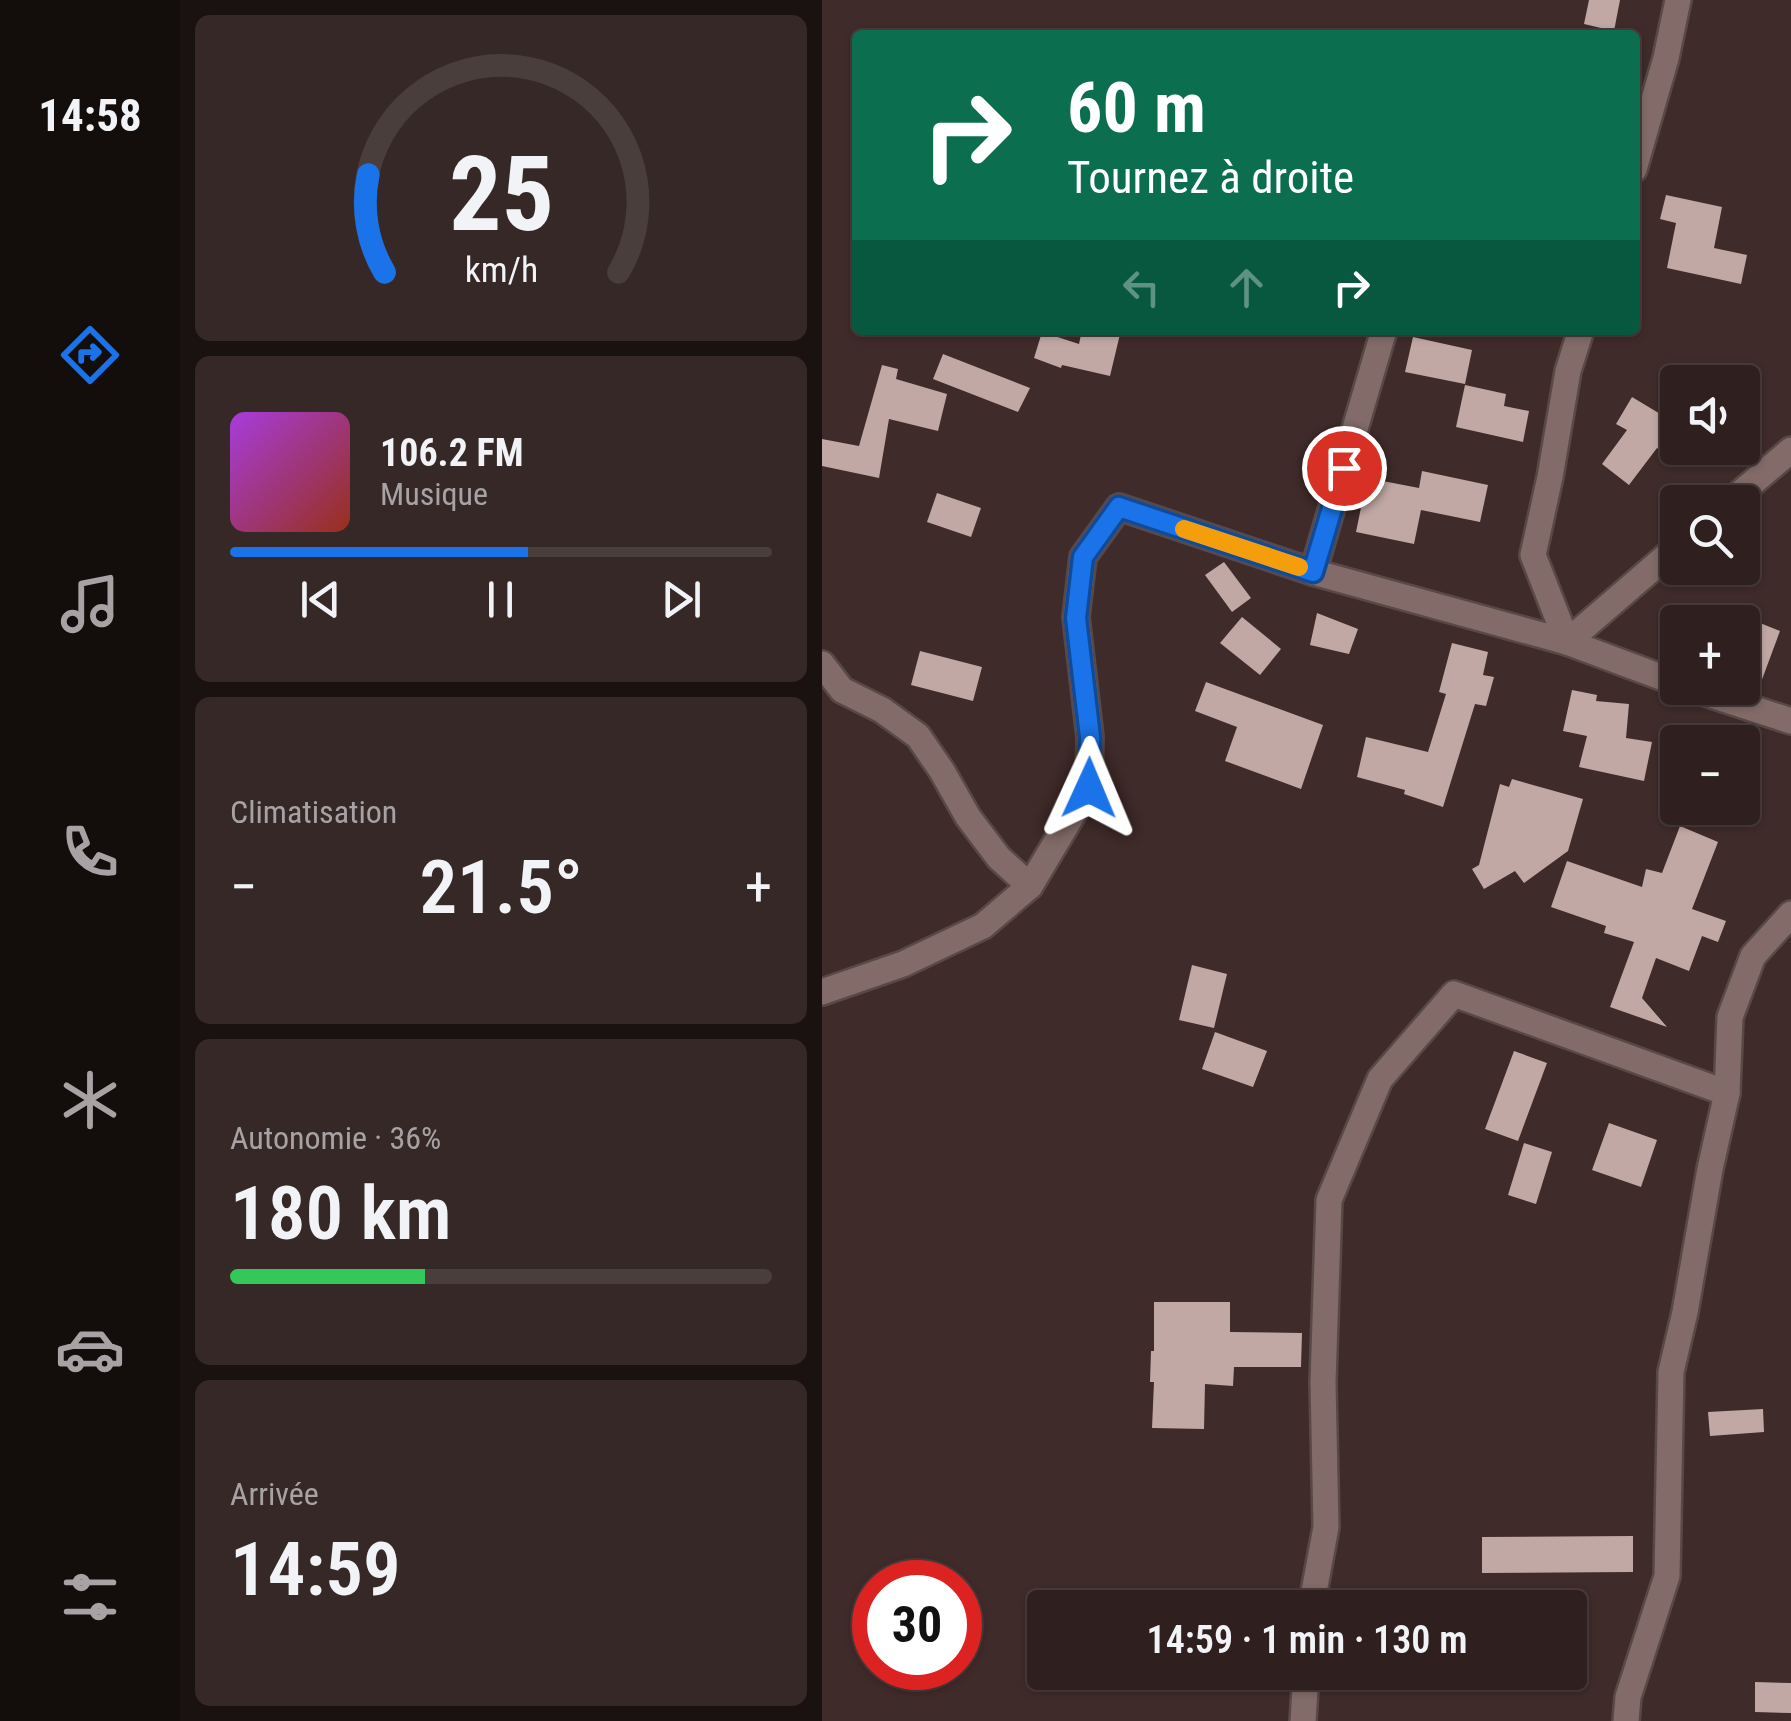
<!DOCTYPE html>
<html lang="fr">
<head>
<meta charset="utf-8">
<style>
	:root { --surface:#2f201f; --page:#372828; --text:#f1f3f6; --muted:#a7a3a4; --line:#4a3e3d; --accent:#1a73e8 }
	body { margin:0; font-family:"Roboto Condensed",sans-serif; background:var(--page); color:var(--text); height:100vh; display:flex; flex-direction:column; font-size:38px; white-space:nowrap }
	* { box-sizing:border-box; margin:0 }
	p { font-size:32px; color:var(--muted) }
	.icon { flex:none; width:55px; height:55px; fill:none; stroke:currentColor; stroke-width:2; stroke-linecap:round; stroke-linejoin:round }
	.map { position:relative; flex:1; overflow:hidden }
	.drawer { display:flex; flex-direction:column; gap:15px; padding:15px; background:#1a1211; width:642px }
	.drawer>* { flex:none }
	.top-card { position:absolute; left:30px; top:30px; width:788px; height:305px; border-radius:10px; box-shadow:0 2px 8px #0004,0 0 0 2px var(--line); background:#0b6e4f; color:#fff; overflow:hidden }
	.tools { position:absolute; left:838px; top:365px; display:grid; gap:20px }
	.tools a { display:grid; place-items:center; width:100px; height:100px; border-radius:10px; background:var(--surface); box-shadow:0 2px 8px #0004,0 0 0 2px var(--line); font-size:50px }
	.speed { position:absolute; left:30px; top:1560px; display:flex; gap:20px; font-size:50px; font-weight:700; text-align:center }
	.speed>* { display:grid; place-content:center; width:130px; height:130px; border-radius:50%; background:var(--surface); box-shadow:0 2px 8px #0004,0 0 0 2px var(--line); line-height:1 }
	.speed .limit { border:15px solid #d22; background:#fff; color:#111 }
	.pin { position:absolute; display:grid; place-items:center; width:85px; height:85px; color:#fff; margin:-42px; border:5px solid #fff; border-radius:50%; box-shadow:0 2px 10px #0007 }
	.me { position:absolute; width:110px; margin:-55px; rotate:1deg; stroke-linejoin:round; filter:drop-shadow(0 0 8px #0008) }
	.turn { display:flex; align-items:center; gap:35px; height:210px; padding:0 50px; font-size:45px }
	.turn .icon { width:130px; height:130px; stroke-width:2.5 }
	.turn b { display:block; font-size:70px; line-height:85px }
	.lanes { display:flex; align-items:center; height:95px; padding:0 50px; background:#0003; justify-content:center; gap:50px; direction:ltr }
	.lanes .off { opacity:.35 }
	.big { font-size:75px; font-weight:600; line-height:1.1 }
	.drawer .widget { flex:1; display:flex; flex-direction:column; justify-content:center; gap:15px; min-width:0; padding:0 35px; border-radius:15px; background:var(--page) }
	.drawer .dial { align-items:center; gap:0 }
	.dial svg { height:260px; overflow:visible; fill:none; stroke:var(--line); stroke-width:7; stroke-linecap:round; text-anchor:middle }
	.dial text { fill:var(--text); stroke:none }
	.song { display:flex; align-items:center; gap:30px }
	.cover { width:120px; height:120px; border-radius:15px; background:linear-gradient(135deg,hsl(280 70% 55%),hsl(10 70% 35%)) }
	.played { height:10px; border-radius:5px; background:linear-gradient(90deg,var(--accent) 55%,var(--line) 55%) }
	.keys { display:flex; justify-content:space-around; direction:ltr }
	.heat { display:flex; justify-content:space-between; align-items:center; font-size:55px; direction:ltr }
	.charge { height:15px; border-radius:8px; background:linear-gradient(90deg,#34c759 36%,var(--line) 0) }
	.trip { position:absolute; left:205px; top:1590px; width:560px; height:100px; border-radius:10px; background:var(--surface); box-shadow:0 2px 8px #0004,0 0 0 2px var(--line); font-weight:600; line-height:100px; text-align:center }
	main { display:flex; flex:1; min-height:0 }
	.menu { display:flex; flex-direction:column; width:180px; justify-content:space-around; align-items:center; background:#130d0c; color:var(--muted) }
	.menu .icon { width:70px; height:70px }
	.menu .selected { color:var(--accent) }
	.menu b { font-size:45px; color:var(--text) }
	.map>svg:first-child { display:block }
	.building { fill:#c1a8a4 }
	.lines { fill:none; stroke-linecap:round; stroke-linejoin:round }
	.minor-casing { stroke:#584846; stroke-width:30 }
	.minor { stroke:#826b68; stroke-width:25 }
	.route-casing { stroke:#114b97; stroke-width:25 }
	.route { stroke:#1a73e8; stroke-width:18 }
	.slow { stroke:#f59e0b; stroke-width:18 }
</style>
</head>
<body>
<main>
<nav class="menu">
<b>14:58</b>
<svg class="icon selected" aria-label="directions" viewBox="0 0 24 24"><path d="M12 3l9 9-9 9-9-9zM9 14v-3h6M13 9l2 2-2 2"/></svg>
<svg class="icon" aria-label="music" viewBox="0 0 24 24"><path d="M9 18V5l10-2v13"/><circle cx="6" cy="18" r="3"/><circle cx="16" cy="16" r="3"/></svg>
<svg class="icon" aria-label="phone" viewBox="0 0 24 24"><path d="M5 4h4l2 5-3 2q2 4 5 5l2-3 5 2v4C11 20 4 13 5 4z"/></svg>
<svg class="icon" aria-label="climate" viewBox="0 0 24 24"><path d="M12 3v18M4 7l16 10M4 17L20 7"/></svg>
<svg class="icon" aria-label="car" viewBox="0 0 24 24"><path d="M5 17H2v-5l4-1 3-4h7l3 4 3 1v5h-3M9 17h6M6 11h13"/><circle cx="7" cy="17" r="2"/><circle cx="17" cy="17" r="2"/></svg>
<svg class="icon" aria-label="filters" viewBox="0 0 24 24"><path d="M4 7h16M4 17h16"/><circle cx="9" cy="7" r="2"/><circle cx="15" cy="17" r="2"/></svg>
</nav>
<section class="drawer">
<div class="widget dial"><svg viewBox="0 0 100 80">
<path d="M14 69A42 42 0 1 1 86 69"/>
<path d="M14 69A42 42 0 0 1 9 39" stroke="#1a73e8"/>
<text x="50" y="56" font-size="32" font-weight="700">25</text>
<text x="50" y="72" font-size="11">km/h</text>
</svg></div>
<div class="widget">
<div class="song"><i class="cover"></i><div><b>106.2 FM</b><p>Musique</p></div></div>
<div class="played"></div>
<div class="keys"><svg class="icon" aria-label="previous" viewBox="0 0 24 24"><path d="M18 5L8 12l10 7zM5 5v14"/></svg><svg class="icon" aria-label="pause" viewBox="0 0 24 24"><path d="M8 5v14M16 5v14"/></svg><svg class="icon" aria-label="next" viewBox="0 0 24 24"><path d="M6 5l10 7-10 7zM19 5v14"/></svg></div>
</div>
<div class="widget"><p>Climatisation</p>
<div class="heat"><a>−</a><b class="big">21.5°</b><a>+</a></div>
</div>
<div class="widget"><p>Autonomie · 36%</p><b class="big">180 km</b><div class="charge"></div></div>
<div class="widget"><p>Arrivée</p><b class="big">14:59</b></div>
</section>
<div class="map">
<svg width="969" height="1721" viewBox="0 0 969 1721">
	<rect width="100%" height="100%" fill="#3f2b29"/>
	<g class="building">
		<polygon points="767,0 798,0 792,31 762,24"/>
		<polygon points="844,195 900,207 892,248 925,255 919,284 845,268 854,223 838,219"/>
		<polygon points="260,330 299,330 288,376 240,365 239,368 212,358 220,332 257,344"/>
		<polygon points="591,337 650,350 643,384 583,372"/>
		<polygon points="121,354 208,388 196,412 111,379"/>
		<polygon points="60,365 76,369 74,379 125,394 116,431 67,419 57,478 0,466 0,439 37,446"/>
		<polygon points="643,385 684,394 682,406 707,411 701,442 634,427"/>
		<polygon points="810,397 855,424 855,460 835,448 807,485 780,464 805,430 794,424"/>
		<polygon points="600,471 666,485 658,522 599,510 592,544 534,532 545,478 597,488"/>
		<polygon points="115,493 159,508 149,537 105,522"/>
		<polygon points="402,562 429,598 410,612 383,575"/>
		<polygon points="495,613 536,629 527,654 488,645"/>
		<polygon points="420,617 459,649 438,675 398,643"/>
		<polygon points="933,621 958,631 935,693 920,688 920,655"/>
		<polygon points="630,643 666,652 661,675 672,677 664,706 653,704 621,807 582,794 583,790 535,777 544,737 606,752 624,694 617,692"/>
		<polygon points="98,651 160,667 151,701 89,685"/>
		<polygon points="384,682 501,725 479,789 403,761 415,727 373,711"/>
		<polygon points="750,690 775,695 774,701 807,704 804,738 830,742 822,781 757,767 765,736 741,731"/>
		<polygon points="690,779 761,799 746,851 702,883 693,871 662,889 650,869 657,865 678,784 687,787"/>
		<polygon points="858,826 896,842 870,909 904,921 896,942 880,936 867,971 834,958 820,998 845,1027 788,1007 812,942 782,933 784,926 729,907 745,861 820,887 824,869 840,873"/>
		<polygon points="370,965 405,974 392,1028 357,1020"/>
		<polygon points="393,1032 445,1051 431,1087 380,1069"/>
		<polygon points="692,1051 725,1063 696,1141 663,1129"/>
		<polygon points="787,1123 835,1140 819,1187 770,1170"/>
		<polygon points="702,1143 730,1152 714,1204 686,1195"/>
		<polygon points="332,1302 408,1302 408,1332 480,1333 479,1367 412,1367 411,1386 383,1384 382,1429 330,1428 332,1382 328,1382 329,1351 332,1351"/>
		<polygon points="941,1409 942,1432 888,1436 886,1412"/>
		<polygon points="811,1536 811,1572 660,1573 660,1537"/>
		<polygon points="933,1682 969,1683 969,1713 933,1712"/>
	</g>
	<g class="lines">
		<defs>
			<g id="minor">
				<polyline points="812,169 844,58 856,0"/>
				<polyline points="908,502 969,450"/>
				<polyline points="491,572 562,330"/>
				<polyline points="745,642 711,555 728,477 746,371 759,330"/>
				<polyline points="745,642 855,547"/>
				<polyline points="0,664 20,690 60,710 96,736 120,771 146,817 177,858 208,886"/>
				<polyline points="868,688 969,721"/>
				<polyline points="0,992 81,964 161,926 208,886 267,787 268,737 254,617 261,557 297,507 491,572 745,642 855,683"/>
				<polyline points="489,1608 504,1527 501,1382 507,1200 558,1079 632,994 905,1093"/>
				<polyline points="481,1721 484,1672"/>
				<polyline points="804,1721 806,1697 845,1576 849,1372 863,1312 888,1169 905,1093 908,1017 931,956 969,914"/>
			</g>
		</defs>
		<use href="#minor" class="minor-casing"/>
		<use href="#minor" class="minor"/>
	</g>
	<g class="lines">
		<defs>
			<polyline id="route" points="267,788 268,737 254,618 261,557 297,507 491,572 522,468"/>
		</defs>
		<use href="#route" class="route-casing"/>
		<use href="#route" class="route"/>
		<polyline class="slow" points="362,529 477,567"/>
	</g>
</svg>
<div class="tools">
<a><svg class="icon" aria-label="sound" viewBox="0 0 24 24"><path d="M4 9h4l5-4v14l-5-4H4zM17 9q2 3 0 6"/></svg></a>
<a><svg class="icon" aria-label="search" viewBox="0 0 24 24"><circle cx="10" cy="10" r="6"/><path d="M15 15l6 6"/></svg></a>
<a>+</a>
<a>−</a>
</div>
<div class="speed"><div class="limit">30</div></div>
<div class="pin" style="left:522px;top:468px;background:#d93025"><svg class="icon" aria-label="arrive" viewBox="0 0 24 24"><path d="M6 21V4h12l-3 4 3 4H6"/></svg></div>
<svg class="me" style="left:267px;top:788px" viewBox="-20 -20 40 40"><path d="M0-17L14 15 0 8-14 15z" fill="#1a73e8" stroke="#fff" stroke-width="4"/></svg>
<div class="trip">14:59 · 1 min · 130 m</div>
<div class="top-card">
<div class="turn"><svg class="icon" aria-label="right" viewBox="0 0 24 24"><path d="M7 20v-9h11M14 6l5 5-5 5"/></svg><div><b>60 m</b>Tournez à droite</div></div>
<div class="lanes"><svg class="icon off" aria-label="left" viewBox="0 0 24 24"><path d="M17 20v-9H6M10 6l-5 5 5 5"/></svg><svg class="icon off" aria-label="ahead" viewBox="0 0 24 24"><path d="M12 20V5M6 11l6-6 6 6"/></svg><svg class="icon" aria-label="right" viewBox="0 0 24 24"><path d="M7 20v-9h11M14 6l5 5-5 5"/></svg></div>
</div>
</div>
</main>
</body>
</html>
